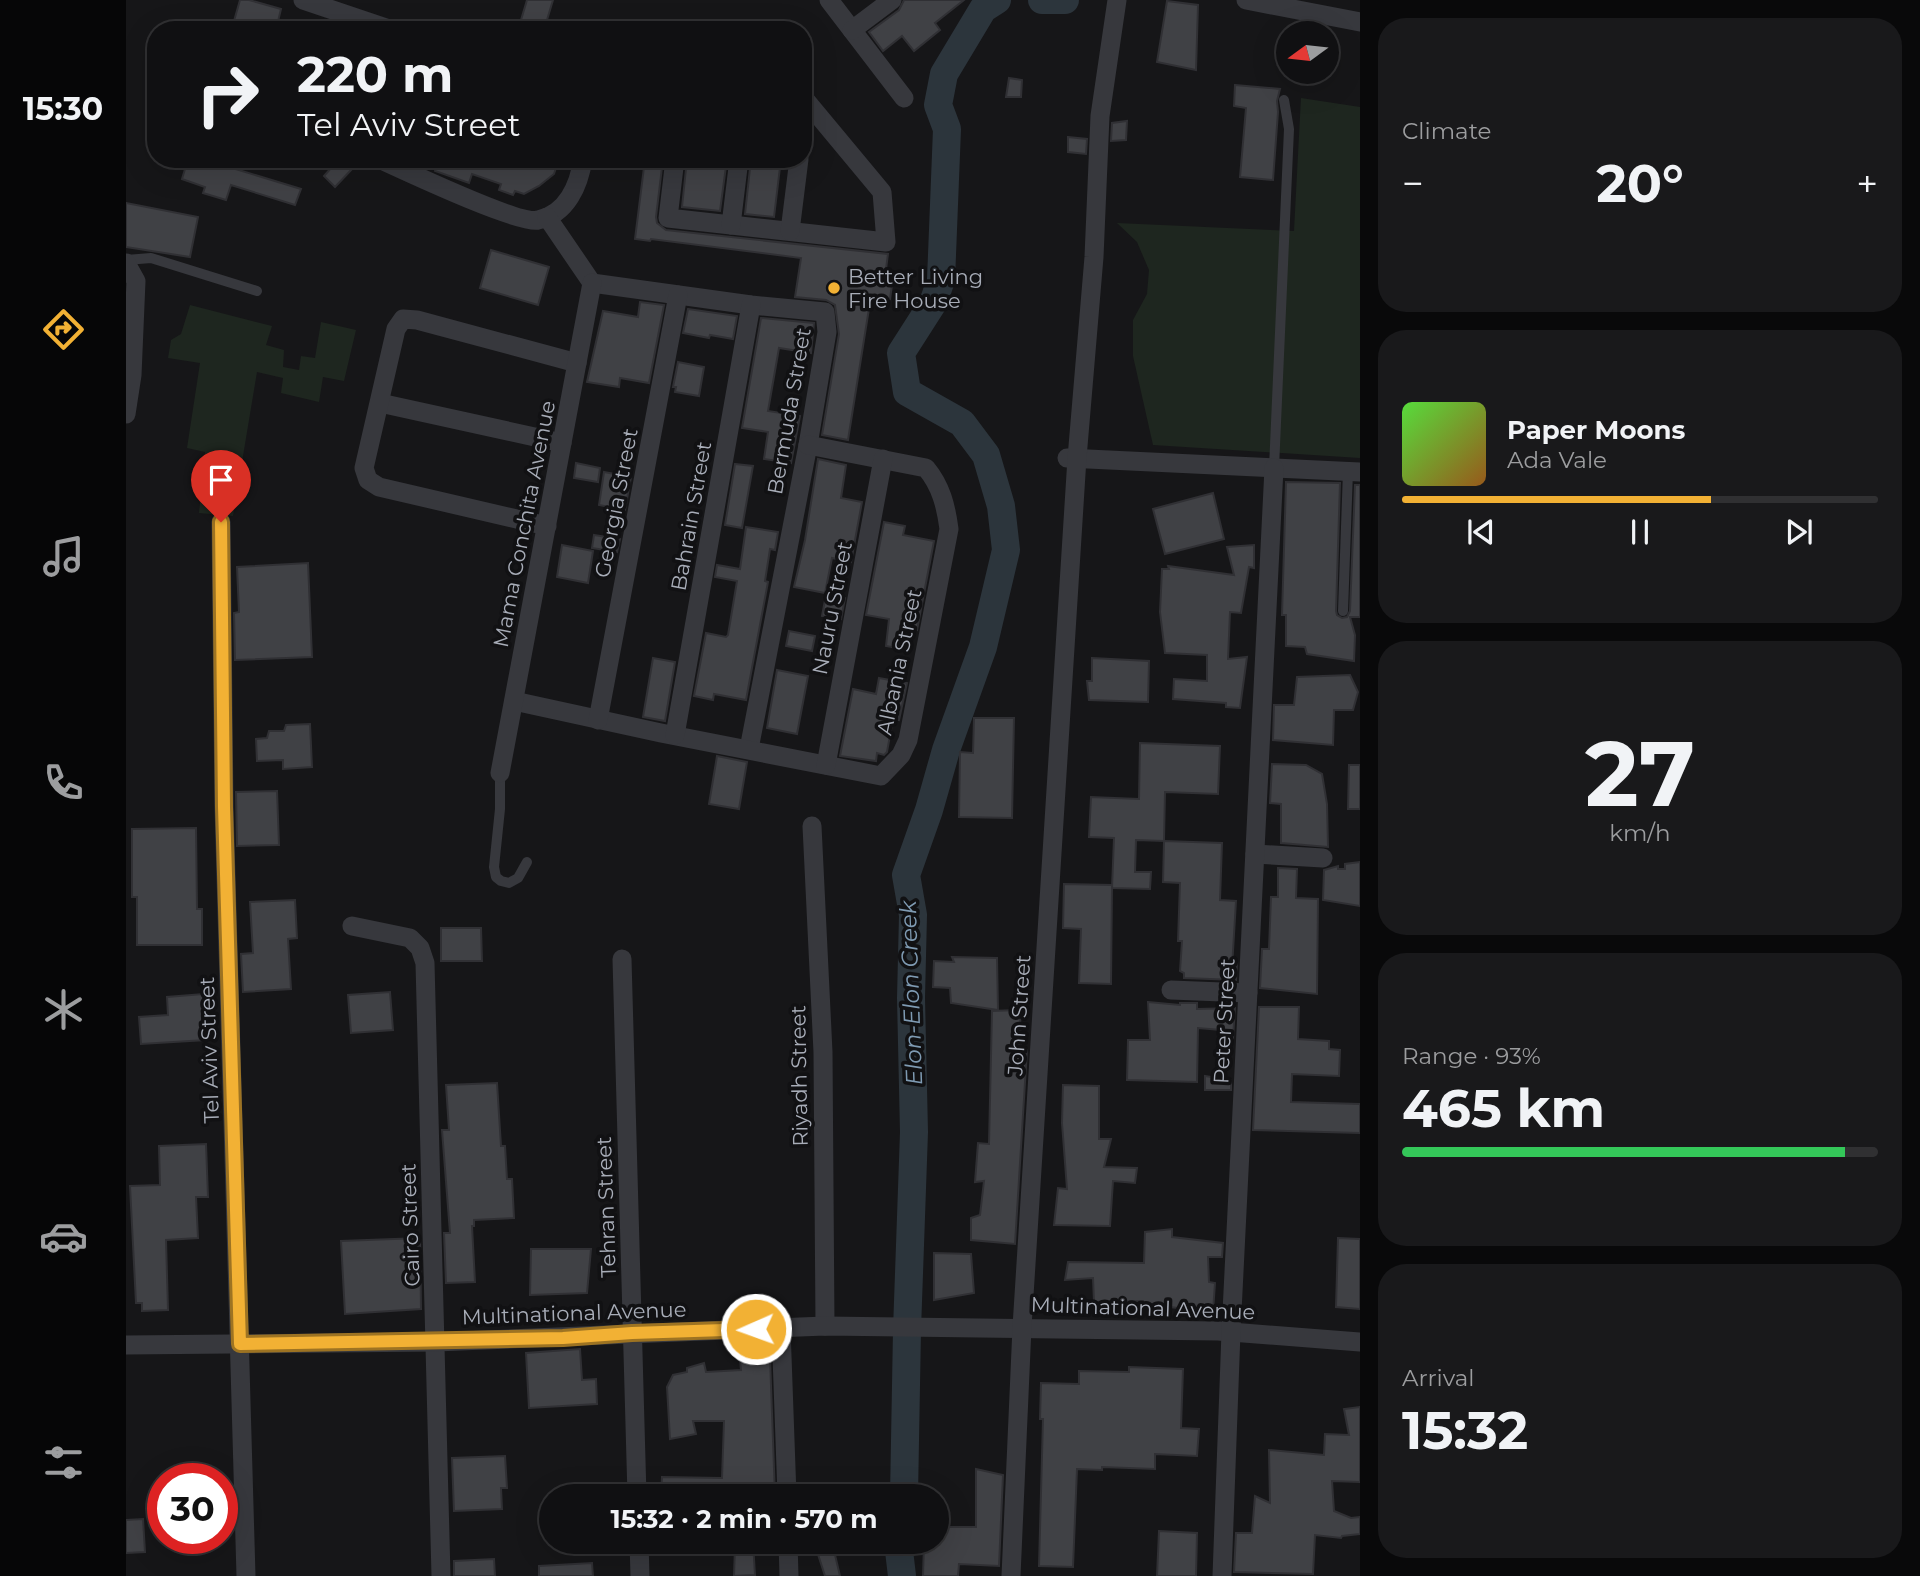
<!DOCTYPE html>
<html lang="en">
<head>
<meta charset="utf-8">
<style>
	:root { --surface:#101012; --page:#19191b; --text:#f1f3f6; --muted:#9c9d9f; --line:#303032; --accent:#f2b134 }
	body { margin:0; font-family:Montserrat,sans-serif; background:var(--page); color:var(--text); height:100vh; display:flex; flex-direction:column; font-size:26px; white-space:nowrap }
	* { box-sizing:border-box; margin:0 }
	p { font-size:23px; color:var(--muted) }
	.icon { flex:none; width:38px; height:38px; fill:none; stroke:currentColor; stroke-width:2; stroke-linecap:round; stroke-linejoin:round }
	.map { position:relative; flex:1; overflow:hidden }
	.panel { display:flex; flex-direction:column; gap:18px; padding:18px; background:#09090a; width:560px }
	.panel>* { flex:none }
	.guide { position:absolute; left:21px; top:21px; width:665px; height:147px; border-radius:28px; box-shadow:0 7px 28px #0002,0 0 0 2px var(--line); background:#101012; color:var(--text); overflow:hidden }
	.needle { width:46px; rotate:255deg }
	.tools { position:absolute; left:1150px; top:21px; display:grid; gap:14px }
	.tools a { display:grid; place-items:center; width:63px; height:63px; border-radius:50%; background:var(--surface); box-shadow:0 7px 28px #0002,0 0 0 2px var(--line); font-size:35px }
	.speed { position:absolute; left:21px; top:1463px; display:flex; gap:14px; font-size:35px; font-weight:700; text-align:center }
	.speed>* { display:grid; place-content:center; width:91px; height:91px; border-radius:50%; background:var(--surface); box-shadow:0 7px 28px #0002,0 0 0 2px var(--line); line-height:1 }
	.speed .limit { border:10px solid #d22; background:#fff; color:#111 }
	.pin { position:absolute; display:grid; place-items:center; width:60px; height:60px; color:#fff; margin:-72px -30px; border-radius:50% 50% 50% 0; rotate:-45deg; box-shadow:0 0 7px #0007 }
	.pin .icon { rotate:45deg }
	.me { position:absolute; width:77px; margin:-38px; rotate:268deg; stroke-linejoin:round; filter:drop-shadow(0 0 5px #0008) }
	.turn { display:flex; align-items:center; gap:24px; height:147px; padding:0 35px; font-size:32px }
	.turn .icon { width:91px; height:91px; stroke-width:2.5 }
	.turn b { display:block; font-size:49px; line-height:60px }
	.big { font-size:52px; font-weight:700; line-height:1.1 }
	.panel .tile { flex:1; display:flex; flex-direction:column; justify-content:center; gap:10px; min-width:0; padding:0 24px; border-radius:28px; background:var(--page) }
	.panel .dial { align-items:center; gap:0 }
	.dial b { font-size:91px; line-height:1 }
	.song { display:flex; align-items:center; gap:21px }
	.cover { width:84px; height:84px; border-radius:10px; background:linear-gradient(135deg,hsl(110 70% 55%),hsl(30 70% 35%)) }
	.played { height:7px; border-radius:4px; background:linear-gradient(90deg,var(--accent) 65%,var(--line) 65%) }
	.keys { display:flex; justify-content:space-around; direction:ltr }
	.heat { display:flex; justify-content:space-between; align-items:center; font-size:38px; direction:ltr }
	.charge { height:10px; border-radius:5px; background:linear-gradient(90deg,#34c759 93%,var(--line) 0) }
	.trip { position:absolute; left:413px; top:1484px; width:410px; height:70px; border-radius:35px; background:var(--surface); box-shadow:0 7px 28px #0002,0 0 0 2px var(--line); font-weight:700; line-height:70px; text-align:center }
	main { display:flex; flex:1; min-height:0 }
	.tab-bar { display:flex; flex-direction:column; width:126px; justify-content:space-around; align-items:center; background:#060607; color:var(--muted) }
	.tab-bar .icon { width:49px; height:49px }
	.tab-bar .active { color:var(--accent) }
	.tab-bar b { font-size:32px; color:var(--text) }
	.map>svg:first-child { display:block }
	.green { fill:#1e261f }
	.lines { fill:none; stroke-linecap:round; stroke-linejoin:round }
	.river { stroke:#2c353c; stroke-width:28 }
	.building { fill:#404145; stroke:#303034; stroke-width:2 }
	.lane { stroke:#37383d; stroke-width:10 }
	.street { stroke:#37383d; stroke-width:19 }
	.route-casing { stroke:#9d7322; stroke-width:18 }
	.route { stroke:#f2b134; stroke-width:12 }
	.poi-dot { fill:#f2b134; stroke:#111113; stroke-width:2.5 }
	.labels { text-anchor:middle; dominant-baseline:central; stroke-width:7; stroke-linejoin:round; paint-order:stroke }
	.poi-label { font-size:21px; fill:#a8adb8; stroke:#111113; text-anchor:start }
	.street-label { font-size:21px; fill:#a8adb8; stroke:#111113 }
	.water-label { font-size:23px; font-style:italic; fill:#7f9bb3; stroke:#111113 }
</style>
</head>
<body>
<main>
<nav class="tab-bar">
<b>15:30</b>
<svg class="icon active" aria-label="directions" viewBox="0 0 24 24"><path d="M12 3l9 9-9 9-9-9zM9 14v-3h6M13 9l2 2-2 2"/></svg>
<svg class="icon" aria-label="music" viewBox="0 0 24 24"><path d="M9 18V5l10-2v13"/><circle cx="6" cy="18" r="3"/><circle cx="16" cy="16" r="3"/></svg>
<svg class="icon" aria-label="phone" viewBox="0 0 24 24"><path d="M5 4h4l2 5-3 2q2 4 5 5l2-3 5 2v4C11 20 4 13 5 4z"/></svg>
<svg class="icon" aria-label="climate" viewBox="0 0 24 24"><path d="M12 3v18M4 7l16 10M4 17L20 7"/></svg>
<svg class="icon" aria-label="car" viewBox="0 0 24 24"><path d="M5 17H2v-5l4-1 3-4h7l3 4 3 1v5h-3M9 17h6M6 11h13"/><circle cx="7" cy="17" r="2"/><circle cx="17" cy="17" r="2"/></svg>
<svg class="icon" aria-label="filters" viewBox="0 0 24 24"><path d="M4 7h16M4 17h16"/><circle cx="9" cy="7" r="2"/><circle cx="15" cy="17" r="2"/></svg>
</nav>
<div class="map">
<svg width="1234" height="1576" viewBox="0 0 1234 1576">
	<rect width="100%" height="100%" fill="#161618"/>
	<g class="green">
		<polygon points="1175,98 1234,107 1234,458 1027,445 1007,356 1007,320 1021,294 1023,270 1011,242 991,223 1168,231"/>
		<polygon points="64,305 146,326 140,345 158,350 157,367 173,370 175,356 189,358 195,322 230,330 218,381 197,377 193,402 155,393 157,378 131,372 107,516 73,513 79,452 61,448 74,363 42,358 45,340 55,334"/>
	</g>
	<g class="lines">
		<g class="river">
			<polyline points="916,0 939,0"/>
			<polyline points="778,1496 781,1330 788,1132 785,998 787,915 780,875 803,810 820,750 857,647 880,550 875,506 860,455 836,423 781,392 775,353 807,303 815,280 821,129 812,105 818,74 857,9 871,0"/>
			<polyline points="772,1542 776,1576"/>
		</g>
	</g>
	<g class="building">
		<polygon points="114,0 123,0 155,9 150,30 106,28"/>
		<polygon points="401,0 427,0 418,30 392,30"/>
		<polygon points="778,0 838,0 809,23 814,30 788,51 776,36 757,51 743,32 773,10"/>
		<polygon points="1041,1 1072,5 1070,70 1031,62"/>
		<polygon points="883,78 896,80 895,97 880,97"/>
		<polygon points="1109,85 1154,89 1151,101 1152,112 1147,180 1114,177 1120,108 1108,106"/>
		<polygon points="1001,121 1000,140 985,141 986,123"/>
		<polygon points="942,137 961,139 960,154 942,152"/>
		<polygon points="62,159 105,159 103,167 175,189 169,205 105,185 100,200 77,193 79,187 56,179"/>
		<polygon points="213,159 218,159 227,168 209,187 198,176"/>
		<polygon points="313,159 433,159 428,174 413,186 398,194 389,191 387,195 373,190 375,184 346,174 343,183 309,171"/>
		<polygon points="519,159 537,159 530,217 531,223 540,230 762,254 759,277 767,278 764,299 745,296 722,440 696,435 713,334 709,305 700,300 669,297 675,258 525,239 524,241 509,239"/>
		<polygon points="561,159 601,159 594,211 556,207"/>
		<polygon points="625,159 655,159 648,217 619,214"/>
		<polygon points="0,203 72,217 64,257 0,247"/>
		<polygon points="365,250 423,267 412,305 354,288"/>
		<polygon points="514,302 538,305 523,383 494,378 493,387 461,382 477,311 512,317"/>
		<polygon points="562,309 611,316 607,339 584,335 583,338 557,333"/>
		<polygon points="635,318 688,323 685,353 653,348 642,411 674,416 665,463 638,459 642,432 616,428"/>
		<polygon points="552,362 578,367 573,396 549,392 550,387 547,387"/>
		<polygon points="692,459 720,465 715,498 736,502 725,562 706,558 699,593 668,587 679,540"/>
		<polygon points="450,463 474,468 472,482 448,478"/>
		<polygon points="609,464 627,466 616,528 599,525"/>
		<polygon points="478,472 505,477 499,510 473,505"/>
		<polygon points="1160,482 1214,483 1210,611 1211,615 1216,618 1221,617 1224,611 1229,485 1234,485 1234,617 1224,617 1229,635 1228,661 1181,654 1179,647 1160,646 1160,615 1156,615"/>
		<polygon points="1087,493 1098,539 1039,554 1027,509"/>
		<polygon points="758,522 779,526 777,535 808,541 791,630 781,628 777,649 760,646 763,619 740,615"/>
		<polygon points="620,527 652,532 649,550 644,549 639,581 642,582 620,700 588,694 587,700 568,696 580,633 600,637 602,635 611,581 589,577 591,565 614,569"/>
		<polygon points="468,535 494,539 491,552 466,548"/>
		<polygon points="436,545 467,551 462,583 431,577"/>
		<polygon points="1128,545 1128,568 1123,567 1115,613 1104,612 1102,659 1121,657 1114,708 1100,707 1100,703 1047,699 1048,679 1081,681 1081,655 1039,653 1034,612 1036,569 1043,569 1042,566 1108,575 1101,547"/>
		<polygon points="182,563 186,657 109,660 108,613 113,612 111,567"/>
		<polygon points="700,595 719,598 715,619 696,616"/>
		<polygon points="663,631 689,636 686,651 660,646"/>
		<polygon points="527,658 549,662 539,721 517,717"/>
		<polygon points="966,658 1023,661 1022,702 963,700 961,681 966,681"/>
		<polygon points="651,670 682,676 671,734 641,728"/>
		<polygon points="1224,675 1232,692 1227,710 1208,710 1207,745 1147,740 1148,705 1168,705 1171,677"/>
		<polygon points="753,678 781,683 773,720 767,719 761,752 758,755 751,753 750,761 714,756 727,689 750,694"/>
		<polygon points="848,718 888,718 886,818 833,817 834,752 847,753"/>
		<polygon points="184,724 186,767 157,769 157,760 131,761 130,739 141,738 143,731 158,731 160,725"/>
		<polygon points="1014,743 1094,746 1092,794 1039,792 1038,841 1010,840 1009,872 1025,872 1024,889 986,888 988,838 963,837 965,797 1013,799"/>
		<polygon points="591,756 621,762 613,809 583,804"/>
		<polygon points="1146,764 1180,765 1196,774 1201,804 1202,847 1155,843 1155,804 1144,803"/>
		<polygon points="1223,765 1234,765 1234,809 1222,809"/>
		<polygon points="151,791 153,845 111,846 110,792"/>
		<polygon points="70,828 71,909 76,909 76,945 11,945 11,897 6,897 6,829"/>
		<polygon points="1038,841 1096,843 1094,900 1110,901 1106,968 1111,964 1110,980 1058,978 1058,973 1054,971 1056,941 1052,941 1054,883 1037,882"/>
		<polygon points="1234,862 1234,906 1197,900 1198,870 1212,866 1212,869 1219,869 1219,864"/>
		<polygon points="1152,868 1171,869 1170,898 1192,899 1191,994 1134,988 1136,949 1143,949 1145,897 1152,897"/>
		<polygon points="938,884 986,885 985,984 953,983 955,929 937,928"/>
		<polygon points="169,900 171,938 162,939 165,989 117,992 115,954 127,953 124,902"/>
		<polygon points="315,928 355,928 356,961 315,961"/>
		<polygon points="826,957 871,958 872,1010 825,1003 824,988 807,987 808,961 828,962"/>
		<polygon points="264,992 267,1030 225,1033 222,995"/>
		<polygon points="77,994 80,1040 15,1044 13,1017 42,1015 41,997"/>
		<polygon points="1022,1002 1054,1005 1054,1003 1071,1003 1071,1009 1109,1008 1107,1038 1096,1038 1095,1030 1072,1028 1071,1082 1001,1080 1002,1040 1024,1040"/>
		<polygon points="1133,1007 1173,1007 1172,1039 1203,1041 1203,1049 1214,1050 1213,1076 1166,1074 1165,1102 1234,1104 1234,1133 1127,1130"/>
		<polygon points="894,1010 895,1050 901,1050 889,1244 845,1240 845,1218 854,1215 858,1181 849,1182 852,1143 863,1144 866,1011"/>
		<polygon points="1079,1076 1105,1080 1105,1090 1079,1090"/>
		<polygon points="371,1083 375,1146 379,1146 381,1179 386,1179 388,1218 348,1220 348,1226 346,1226 349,1282 320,1283 318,1233 324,1233 316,1130 323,1130 320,1085"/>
		<polygon points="937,1085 973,1086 973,1139 985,1139 978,1167 1011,1168 1009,1183 987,1181 984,1226 928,1225 932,1188 941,1189 936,1123"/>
		<polygon points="80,1144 82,1197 70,1197 72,1238 40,1240 42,1310 16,1311 16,1303 10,1303 4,1186 34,1185 33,1146"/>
		<polygon points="1046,1229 1046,1237 1097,1243 1096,1257 1082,1257 1083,1282 1089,1283 1087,1312 1017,1304 1017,1301 968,1302 967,1278 939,1280 942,1262 1018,1263 1019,1232"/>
		<polygon points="294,1238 295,1309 219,1314 215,1241"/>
		<polygon points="1212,1238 1234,1239 1234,1309 1210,1307"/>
		<polygon points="405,1249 465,1249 461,1293 404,1295"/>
		<polygon points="808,1253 845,1254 848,1293 808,1300"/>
		<polygon points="454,1349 456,1380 470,1379 471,1404 403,1408 400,1353"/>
		<polygon points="644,1358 649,1496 535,1496 536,1477 596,1478 598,1421 567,1421 570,1434 544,1439 541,1387 547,1375 561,1372 561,1368 578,1363 580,1372 615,1370 614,1360"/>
		<polygon points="1003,1367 1057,1369 1055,1428 1073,1429 1071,1456 1029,1454 1029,1469 976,1467 976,1470 951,1469 947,1567 913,1566 917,1419 914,1419 915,1383 953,1384 953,1371 1003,1372"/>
		<polygon points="1234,1407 1234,1482 1206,1481 1208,1511 1225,1518 1234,1517 1234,1534 1216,1536 1215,1538 1189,1535 1187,1574 1108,1572 1110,1533 1126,1533 1129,1496 1144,1503 1143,1450 1198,1455 1199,1434 1223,1435 1218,1409"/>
		<polygon points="379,1456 381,1488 375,1488 376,1509 328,1511 326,1458"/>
		<polygon points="850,1469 877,1475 873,1566 833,1564 832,1576 797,1576 798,1542 810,1542 810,1523 820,1527 850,1527"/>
		<polygon points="17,1519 19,1552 0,1553 0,1520"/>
		<polygon points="1033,1531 1071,1533 1070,1576 1031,1576"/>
		<polygon points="613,1542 627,1542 629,1575 608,1576 609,1546 613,1547"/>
		<polygon points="688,1542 706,1542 714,1576 699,1576"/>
		<polygon points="368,1559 369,1576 328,1576 328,1561"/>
		<polygon points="466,1563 467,1576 413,1576 413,1566"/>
	</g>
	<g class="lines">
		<g class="lane">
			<polyline points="0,260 25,258 131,291"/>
			<polyline points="1148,468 1163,129 1158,100"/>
			<polyline points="1217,611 1222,471"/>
			<polyline points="374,773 374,809 368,867 370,877 375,881 383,883 392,878 401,862"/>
		</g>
		<g class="street">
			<polyline points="177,0 266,30"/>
			<polyline points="703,0 778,98"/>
			<polyline points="1120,0 1234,22"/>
			<polyline points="726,30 766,0"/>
			<path d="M253 159C277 170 394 225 412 220 441 214 453 185 457 159"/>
			<polyline points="549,159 542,218 760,242 756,192 677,97"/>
			<polyline points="421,217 466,283"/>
			<polyline points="605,225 613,159"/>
			<polyline points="664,231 673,159"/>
			<polyline points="0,263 10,281 6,375 0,414"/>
			<polyline points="466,283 625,305 699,312 701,332 682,445 623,749"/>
			<polyline points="254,403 436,443"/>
			<polyline points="941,458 1234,472"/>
			<polyline points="95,522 98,807 120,1576"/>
			<polyline points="421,526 253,487 242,480 238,468 270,329 277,319 291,320 451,363"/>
			<path d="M388 701 535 733 755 776 775 755 782 740 823 529C820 506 815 486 800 468L682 445"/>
			<polyline points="472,720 552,295"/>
			<polyline points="549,735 625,305"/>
			<polyline points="700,765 757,459"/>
			<polyline points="374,773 466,283"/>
			<polyline points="686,826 697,1052 699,1326"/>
			<polyline points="1129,854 1197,858"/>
			<polyline points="226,926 284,938 294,948 299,963 315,1576"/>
			<polyline points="496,959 511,1496"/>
			<polyline points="1045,990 1122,993"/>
			<polyline points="655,1328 661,1496"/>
			<polyline points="0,1345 310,1342 699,1326 1092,1331 1234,1342"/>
			<polyline points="513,1542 514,1576"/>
			<polyline points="662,1542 663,1576"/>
			<polyline points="885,1576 896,1327 951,458 968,257 974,116 991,0"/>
			<polyline points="1096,1576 1105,1332 1148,468"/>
		</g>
	</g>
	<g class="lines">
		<defs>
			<polyline id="route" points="95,522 98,807 114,1344 437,1338 506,1333 630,1329"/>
		</defs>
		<use href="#route" class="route-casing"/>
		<use href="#route" class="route"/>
	</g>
	<circle class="poi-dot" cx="708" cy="288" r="7"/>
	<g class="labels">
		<g class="poi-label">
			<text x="722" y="276">Better Living<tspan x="722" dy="24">Fire House</tspan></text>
		</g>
		<g class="street-label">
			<text transform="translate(663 411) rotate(-80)">Bermuda Street</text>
			<text transform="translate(490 503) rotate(-79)">Georgia Street</text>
			<text transform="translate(565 516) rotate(-80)">Bahrain Street</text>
			<text transform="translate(398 524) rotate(-79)">Mama Conchita Avenue</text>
			<text transform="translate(706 608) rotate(-79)">Nauru Street</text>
			<text transform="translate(773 662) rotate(-78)">Albania Street</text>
			<text transform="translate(893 1015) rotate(-86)">John Street</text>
			<text transform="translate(1098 1021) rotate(-87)">Peter Street</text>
			<text transform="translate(83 1050) rotate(-92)">Tel Aviv Street</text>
			<text transform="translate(673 1076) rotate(-91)">Riyadh Street</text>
			<text transform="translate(480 1207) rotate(-92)">Tehran Street</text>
			<text transform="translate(284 1225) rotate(-92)">Cairo Street</text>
			<text transform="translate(1017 1308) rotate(2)">Multinational Avenue</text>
			<text transform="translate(448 1313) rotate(-2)">Multinational Avenue</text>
		</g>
		<g class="water-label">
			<text transform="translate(785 993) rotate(-92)">Elon-Elon Creek</text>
		</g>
	</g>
</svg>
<div class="tools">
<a><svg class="needle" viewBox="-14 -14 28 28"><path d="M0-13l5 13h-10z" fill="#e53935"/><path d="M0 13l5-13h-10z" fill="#9c9d9f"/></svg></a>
</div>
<div class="speed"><div class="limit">30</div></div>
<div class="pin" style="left:95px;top:522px;background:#d93025"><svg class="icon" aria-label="arrive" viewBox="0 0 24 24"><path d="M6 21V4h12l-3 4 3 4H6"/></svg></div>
<svg class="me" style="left:630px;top:1329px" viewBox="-20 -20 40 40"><circle r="17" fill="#f2b134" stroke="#fff" stroke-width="3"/><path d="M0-11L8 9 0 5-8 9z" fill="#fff"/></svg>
<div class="trip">15:32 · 2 min · 570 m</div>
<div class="guide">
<div class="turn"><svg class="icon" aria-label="right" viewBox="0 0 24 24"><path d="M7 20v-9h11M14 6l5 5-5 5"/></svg><div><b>220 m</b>Tel Aviv Street</div></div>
</div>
</div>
<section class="panel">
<div class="tile"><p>Climate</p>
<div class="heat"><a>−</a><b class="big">20°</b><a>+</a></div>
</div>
<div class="tile">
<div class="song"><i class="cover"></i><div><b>Paper Moons</b><p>Ada Vale</p></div></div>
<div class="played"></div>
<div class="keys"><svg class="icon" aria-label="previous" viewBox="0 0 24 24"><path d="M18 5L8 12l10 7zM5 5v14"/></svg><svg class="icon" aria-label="pause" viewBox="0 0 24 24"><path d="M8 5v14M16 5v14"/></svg><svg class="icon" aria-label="next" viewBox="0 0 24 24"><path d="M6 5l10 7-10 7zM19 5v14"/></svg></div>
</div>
<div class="tile dial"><b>27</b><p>km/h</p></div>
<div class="tile"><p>Range · 93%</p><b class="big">465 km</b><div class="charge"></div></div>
<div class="tile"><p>Arrival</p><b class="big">15:32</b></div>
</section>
</main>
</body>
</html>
